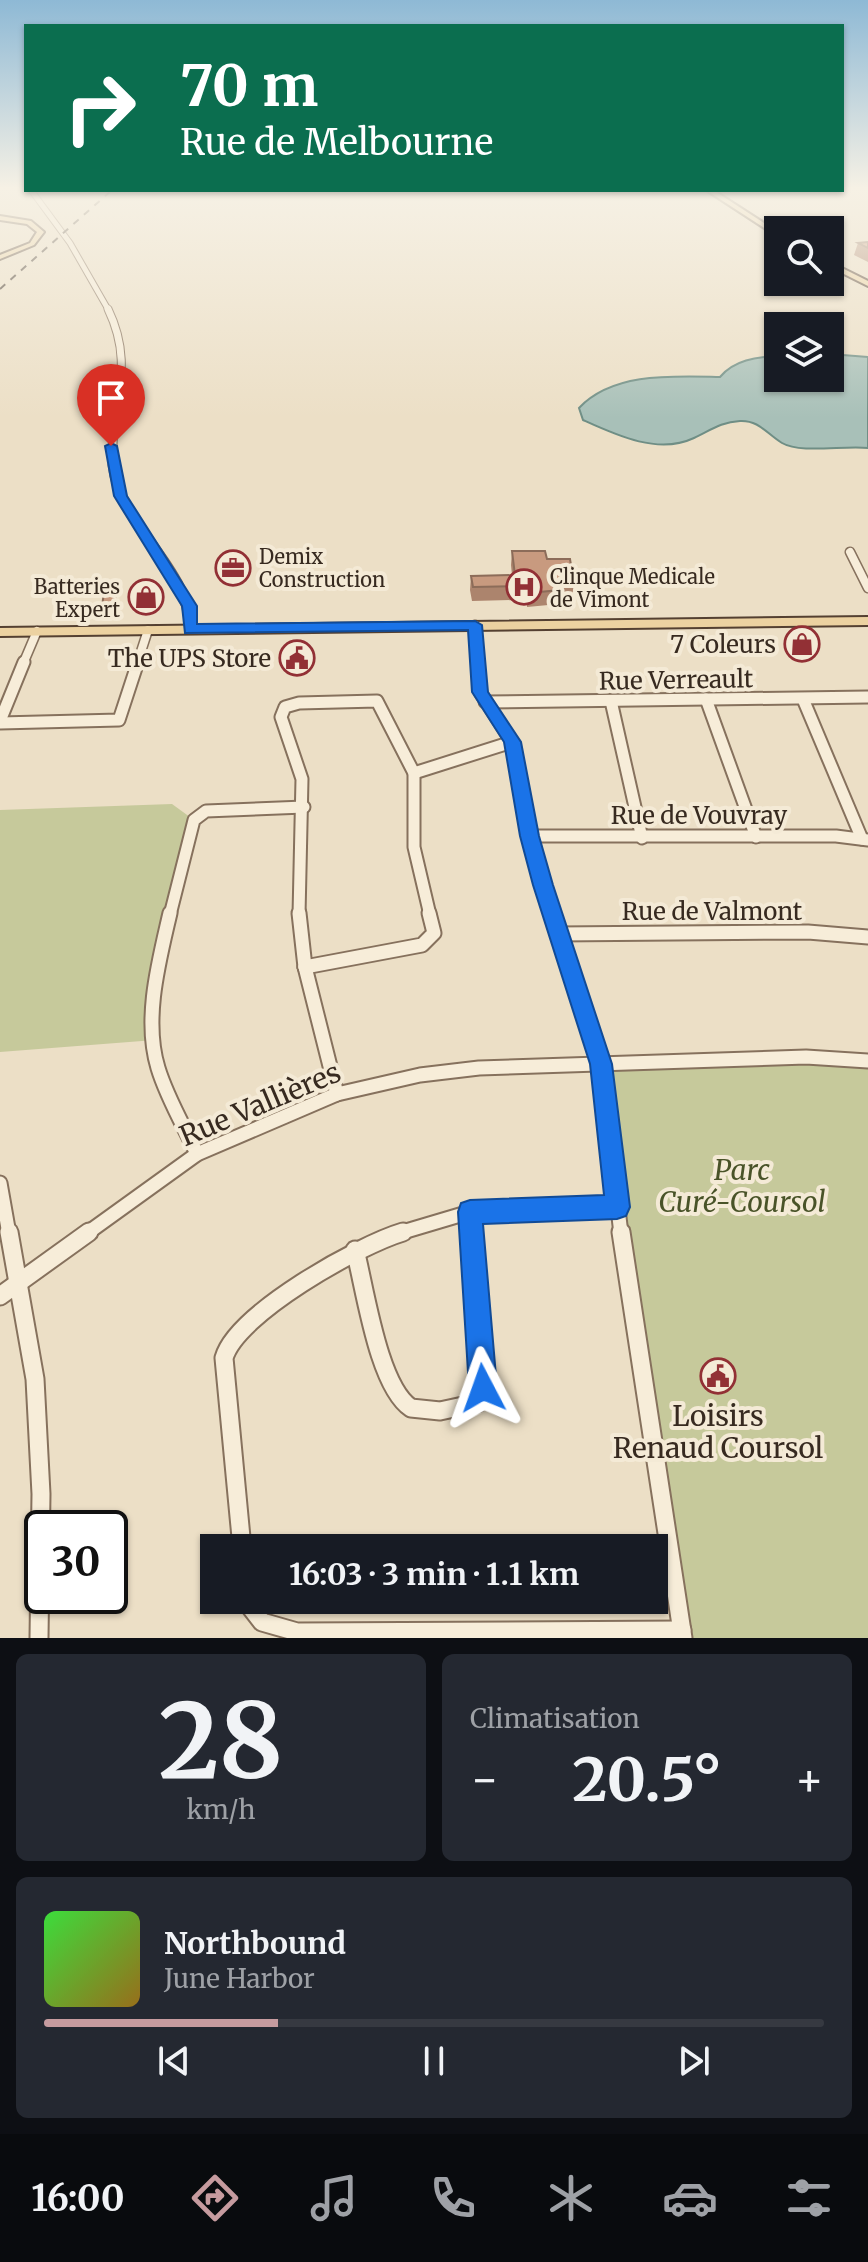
<!DOCTYPE html>
<html lang="fr">
<head>
<meta charset="utf-8">
<style>
	:root { --surface:#171b24; --page:#242831; --text:#f1f3f6; --muted:#9ea1a6; --line:#363941; --accent:#c69b9f }
	body { margin:0; font-family:Merriweather,serif; background:var(--page); color:var(--text); height:100vh; display:flex; flex-direction:column; font-size:30px; white-space:nowrap }
	* { box-sizing:border-box; margin:0 }
	p { font-size:26px; color:var(--muted) }
	.icon { flex:none; width:44px; height:44px; fill:none; stroke:currentColor; stroke-width:2; stroke-linecap:round; stroke-linejoin:round }
	.map { position:relative; height:1638px; overflow:hidden }
	.sheet { display:flex; flex-direction:column; gap:16px; padding:16px; background:#0d0f14; flex:1 }
	.sheet>* { flex:none }
	.guide { position:absolute; left:24px; top:24px; width:820px; height:168px; border-radius:0px; box-shadow:0 2px 6px #0004; background:#0b6e4f; color:#fff; overflow:hidden }
	.buttons { position:absolute; left:764px; top:216px; display:grid; gap:16px }
	.buttons a { display:grid; place-items:center; width:80px; height:80px; border-radius:0px; background:var(--surface); box-shadow:0 2px 6px #0004; font-size:40px }
	.speed { position:absolute; left:24px; top:1510px; display:flex; gap:16px; font-size:40px; font-weight:700; text-align:center }
	.speed>* { display:grid; place-content:center; width:104px; height:104px; border-radius:50%; background:var(--surface); box-shadow:0 2px 6px #0004; line-height:1 }
	.speed .limit { border:4px solid #111; border-radius:12px; background:#fff; color:#111 }
	.pin { position:absolute; display:grid; place-items:center; width:68px; height:68px; color:#fff; margin:-82px -34px; border-radius:50% 50% 50% 0; rotate:-45deg; box-shadow:0 0 8px #0007 }
	.pin .icon { rotate:45deg }
	.me { position:absolute; width:88px; margin:-44px; rotate:356deg; stroke-linejoin:round; filter:drop-shadow(0 0 6px #0008) }
	.turn { display:flex; align-items:center; gap:28px; height:168px; padding:0 24px; font-size:36px }
	.turn .icon { width:104px; height:104px; stroke-width:2.5 }
	.turn b { display:block; font-size:56px; line-height:68px }
	.big { font-size:60px; font-weight:700; line-height:1.1 }
	.sheet .widget { flex:1; display:flex; flex-direction:column; justify-content:center; gap:12px; min-width:0; padding:0 28px; border-radius:12px; background:var(--page) }
	.sheet .dial { align-items:center; gap:0 }
	.dial b { font-size:104px; line-height:1 }
	.song { display:flex; align-items:center; gap:24px }
	.cover { width:96px; height:96px; border-radius:12px; background:linear-gradient(135deg,hsl(120 70% 55%),hsl(40 70% 35%)) }
	.played { height:8px; border-radius:4px; background:linear-gradient(90deg,var(--accent) 30%,var(--line) 30%) }
	.keys { display:flex; justify-content:space-around; direction:ltr }
	.heat { display:flex; justify-content:space-between; align-items:center; font-size:44px; direction:ltr }
	.sheet .tiles { flex:1; display:grid; gap:16px; grid-template-columns:1fr 1fr }
	.widget:last-child { grid-column:span 2 }
	.trip { position:absolute; left:200px; top:1534px; width:468px; height:80px; border-radius:0px; background:var(--surface); box-shadow:0 2px 6px #0004; font-weight:700; line-height:80px; text-align:center }
	.dock { display:flex; height:128px; justify-content:space-around; align-items:center; background:#090b0e; color:var(--muted) }
	.dock .icon { width:56px; height:56px }
	.dock .selected { color:var(--accent) }
	.dock b { font-size:36px; color:var(--text) }
	.map>svg:first-child { display:block }
	.green { fill:#c6c99b }
	.water { fill:#a8c0b8; stroke:#6f8e85; stroke-width:2 }
	.lines { fill:none; stroke-linecap:round; stroke-linejoin:round }
	.minor-far5-casing { stroke:#86715d; stroke-width:7 }
	.minor-far4-casing { stroke:#86715d; stroke-width:9 }
	.minor-far3-casing { stroke:#86715d; stroke-width:11 }
	.minor-far2-casing { stroke:#86715d; stroke-width:15 }
	.minor-far1-casing { stroke:#86715d; stroke-width:17 }
	.minor-casing { stroke:#86715d; stroke-width:21 }
	.major-casing { stroke:#544031; stroke-width:4 }
	.minor-far5 { stroke:#f7edd9; stroke-width:5 }
	.minor-far4 { stroke:#f7edd9; stroke-width:7 }
	.minor-far3 { stroke:#f7edd9; stroke-width:8 }
	.minor-far2 { stroke:#f7edd9; stroke-width:11 }
	.minor-far1 { stroke:#f7edd9; stroke-width:13 }
	.minor { stroke:#f7edd9; stroke-width:17 }
	.major { fill:#ecd2a1; fill-rule:evenodd }
	.rail { stroke:#372a20; stroke-width:2; stroke-dasharray:7 7; stroke-linecap:butt }
	.wall { fill:#ac846d }
	.shaded-wall { fill:#8c6c59 }
	.building { fill:#c89a7f; stroke:#8c6c59; stroke-width:2 }
	.route { fill:#1a73e8; stroke:#114b97; stroke-width:2 }
	.labels { text-anchor:middle; dominant-baseline:central; stroke-width:8; stroke-linejoin:round; paint-order:stroke }
	.far-poi-label { font-size:20px; fill:#372a20; stroke:#f4ead6; text-anchor:start }
	.poi-label { font-size:24px; fill:#372a20; stroke:#f4ead6; text-anchor:end }
	.street-label { font-size:24px; fill:#372a20; stroke:#f4ead6 }
	.near-street-label { font-size:28px; fill:#372a20; stroke:#f4ead6 }
	.near-park-label { font-size:28px; font-style:italic; fill:#495328; stroke:#f4ead6 }
	.near-poi-label { font-size:28px; fill:#372a20; stroke:#f4ead6 }
</style>
</head>
<body>
<div class="map">
<svg width="868" height="1638" viewBox="0 0 868 1638">
	<rect width="100%" height="100%" fill="#ecdfc6"/>
	<g class="green">
		<polygon points="172,804 194,820 154,1014 155,1040 0,1052 0,810"/>
		<polygon points="868,1061 868,1638 683,1638 601,1064"/>
	</g>
	<path class="water" d="M830 354 868 357V448C845 445 801 454 782 443 767 434 759 420 740 421 721 422 711 430 694 438 658 455 616 435 583 420L579 408C613 372 673 376 720 377 734 360 756 357 778 356V378H830Z"/>
	<g class="lines">
		<defs>
			<polyline id="minor-far5" points="31,190 70,243 109,311"/>
			<path id="minor-far4" d="M108 309C138 371 107 406 114 467"/>
			<g id="minor-far3">
				<path d="M113 465C120 528 189 565 190 629"/>
				<polyline points="850,552 868,588"/>
				<polyline points="475,625 478,664"/>
				<polyline points="23,664 37,631"/>
				<polyline points="137,664 148,630"/>
			</g>
			<g id="minor-far2">
				<polyline points="478,662 480,692 512,742 530,836 552,915"/>
				<polyline points="706,699 756,837"/>
				<polyline points="803,699 862,839"/>
				<polyline points="611,701 642,838"/>
				<polyline points="485,702 868,697"/>
				<polyline points="0,721 24,662"/>
				<polyline points="0,723 119,720 138,662"/>
				<polyline points="414,773 512,742"/>
				<polyline points="530,836 836,836 868,840"/>
				<polyline points="170,915 194,820 206,811 304,807"/>
				<polyline points="299,915 302,779 281,717 285,707 299,703 377,701 414,773 414,847 430,915"/>
			</g>
			<g id="minor-far1">
				<path d="M170 913C159 961 143 1019 158 1068 167 1098 184 1126 197 1154"/>
				<polyline points="299,913 305,967"/>
				<polyline points="551,913 601,1064 621,1234"/>
				<polyline points="557,934 808,932 868,937"/>
				<polyline points="305,967 337,1094"/>
				<polyline points="305,967 422,945 434,933 429,913"/>
				<polyline points="0,1183 9,1234"/>
				<polyline points="470,1212 472,1234"/>
				<polyline points="86,1234 197,1154 337,1094 420,1075 479,1068 806,1057 868,1061"/>
				<polyline points="396,1234 470,1212 617,1207"/>
			</g>
			<g id="minor">
				<polyline points="9,1232 35,1379 41,1494 39,1638"/>
				<polyline points="621,1232 683,1638"/>
				<path d="M355 1250C365 1288 378 1386 411 1408L440 1411 477 1403 483 1388 471 1232"/>
				<polyline points="0,1296 89,1232"/>
				<path d="M242 1548 224 1358C236 1314 359 1245 403 1232"/>
				<polyline points="245,1600 262,1622 297,1632 682,1630"/>
			</g>
			<g id="major">
				<polygon points="706,190 713,190 778,232 778,237"/>
				<polygon points="0,216 31,221 44,232 34,245 0,259 0,255 30,243 37,232 27,224 0,220"/>
				<polygon points="830,262 868,281 868,286 830,267"/>
				<polygon points="868,617 868,625 0,636 0,628"/>
			</g>
		</defs>
		<use href="#minor-far5" class="minor-far5-casing"/>
		<use href="#minor-far4" class="minor-far4-casing"/>
		<use href="#minor-far3" class="minor-far3-casing"/>
		<use href="#minor-far2" class="minor-far2-casing"/>
		<use href="#minor-far1" class="minor-far1-casing"/>
		<use href="#minor" class="minor-casing"/>
		<use href="#major" class="major-casing"/>
		<use href="#minor-far5" class="minor-far5"/>
		<use href="#minor-far4" class="minor-far4"/>
		<use href="#minor-far3" class="minor-far3"/>
		<use href="#minor-far2" class="minor-far2"/>
		<use href="#minor-far1" class="minor-far1"/>
		<use href="#minor" class="minor"/>
		<use href="#major" class="major"/>
		<polyline class="rail" points="0,289 112,190"/>
	</g>
	<g class="wall">
		<polygon points="868,242 868,262 854,255 858,243"/>
		<polygon points="512,551 574,583 572,597 559,597 559,604 527,607 527,602 515,600 472,601 470,590 471,576 512,575 511,565"/>
		<polygon points="115,593 118,601 115,618 103,619 101,612"/>
	</g>
	<polygon class="shaded-wall" points="115,593 118,601 115,618 113,611"/>
	<g class="building">
		<polygon points="868,242 868,248 858,243"/>
		<polygon points="512,551 545,551 547,559 570,559 574,583 559,583 560,590 529,593 528,588 516,586 473,587 471,576 515,575"/>
		<polygon points="104,593 115,593 113,611 101,612"/>
	</g>
	<linearGradient id="sky" x2="0" y2="1"><stop stop-color="#8eb9d5"/><stop offset="0.45" stop-color="#f6f1e5"/><stop offset="1" stop-color="#f6f1e5" stop-opacity="0"/></linearGradient>
	<rect width="868" height="418" fill="url(#sky)"/>
	<polygon class="route" points="111,443 117,446 127,496 197,606 197,624 475,621 482,625 488,692 521,742 539,836 553,885 612,1064 630,1207 626,1216 617,1219 483,1224 497,1388 493,1398 483,1402 473,1398 469,1388 458,1212 461,1203 470,1200 604,1195 590,1064 533,885 520,836 504,742 472,692 468,630 185,633 182,606 114,496 105,446"/>
	<defs>
		<symbol id="office-ring" viewBox="-11 -11 22 22"><circle r="9.5" fill="#f4ead6" stroke="#923035" stroke-width="1.5"/><path d="M-6-3h4V-5.5h4V-3h4V5H-6ZM-1-4.5V-3h2v-1.5ZM-6 0V1H6V0Z" fill="#923035"/></symbol>
		<symbol id="hospital-ring" viewBox="-11 -11 22 22"><circle r="9.5" fill="#f4ead6" stroke="#923035" stroke-width="1.5"/><path d="M-5-5h3v3.5h4V-5h3V5h-3V1.5h-4V5h-3Z" fill="#923035"/></symbol>
		<symbol id="shop-ring" viewBox="-11 -11 22 22"><circle r="9.5" fill="#f4ead6" stroke="#923035" stroke-width="1.5"/><path d="M-5-2.5h2.3a2.7 3.5 0 0 1 5.4 0H5L5.5 6h-11ZM-1.5-2.5h3a1.5 2.3 0 0 0-3 0Z" fill="#923035"/></symbol>
		<symbol id="civic-ring" viewBox="-11 -11 22 22"><circle r="9.5" fill="#f4ead6" stroke="#923035" stroke-width="1.5"/><path d="M-.6-6.5H3V-4.5H.6V-3L4-1V1h2V6H-6V1h2V-1L-.6-3ZM-1.2 2.5V6h2.4V2.5Z" fill="#923035"/></symbol>
	</defs>
	<g fill-rule="evenodd">
		<use href="#office-ring" x="213" y="548" width="40" height="40"/>
		<use href="#hospital-ring" x="504" y="567" width="40" height="40"/>
		<use href="#shop-ring" x="126" y="577" width="40" height="40"/>
		<use href="#shop-ring" x="782" y="624" width="40" height="40"/>
		<use href="#civic-ring" x="277" y="638" width="40" height="40"/>
		<use href="#civic-ring" x="698" y="1356" width="40" height="40"/>
	</g>
	<g class="labels">
		<g class="far-poi-label">
			<text x="259" y="556">Demix<tspan x="259" dy="23">Construction</tspan></text>
			<text x="550" y="576">Clinque Medicale<tspan x="550" dy="23">de Vimont</tspan></text>
			<text x="120" y="586" text-anchor="end">Batteries<tspan x="120" dy="23">Expert</tspan></text>
		</g>
		<g class="poi-label">
			<text x="776" y="644">7 Coleurs</text>
			<text x="271" y="658">The UPS Store</text>
		</g>
		<g class="street-label">
			<text transform="translate(676 680) rotate(-1)">Rue Verreault</text>
			<text x="699" y="815">Rue de Vouvray</text>
			<text x="712" y="911">Rue de Valmont</text>
		</g>
		<g class="near-street-label">
			<text transform="translate(260 1104) rotate(-23)">Rue Vallières</text>
		</g>
		<g class="near-park-label">
			<text x="742" y="1170">Parc<tspan x="742" dy="32">Curé-Coursol</tspan></text>
		</g>
		<g class="near-poi-label">
			<text x="718" y="1416">Loisirs<tspan x="718" dy="32">Renaud Coursol</tspan></text>
		</g>
	</g>
</svg>
<div class="buttons">
<a><svg class="icon" aria-label="search" viewBox="0 0 24 24"><circle cx="10" cy="10" r="6"/><path d="M15 15l6 6"/></svg></a>
<a><svg class="icon" aria-label="layers" viewBox="0 0 24 24"><path d="M12 4l9 5-9 5-9-5zM3 14l9 5 9-5"/></svg></a>
</div>
<div class="speed"><div class="limit">30</div></div>
<div class="pin" style="left:111px;top:446px;background:#d93025"><svg class="icon" aria-label="arrive" viewBox="0 0 24 24"><path d="M6 21V4h12l-3 4 3 4H6"/></svg></div>
<svg class="me" style="left:483px;top:1388px" viewBox="-20 -20 40 40"><path d="M0-17L14 15 0 8-14 15z" fill="#1a73e8" stroke="#fff" stroke-width="4"/></svg>
<div class="trip">16:03 · 3 min · 1.1 km</div>
<div class="guide">
<div class="turn"><svg class="icon" aria-label="right" viewBox="0 0 24 24"><path d="M7 20v-9h11M14 6l5 5-5 5"/></svg><div><b>70 m</b>Rue de Melbourne</div></div>
</div>
</div>
<section class="sheet">
<div class="tiles">
<div class="widget dial"><b>28</b><p>km/h</p></div>
<div class="widget"><p>Climatisation</p>
<div class="heat"><a>−</a><b class="big">20.5°</b><a>+</a></div>
</div>
<div class="widget">
<div class="song"><i class="cover"></i><div><b>Northbound</b><p>June Harbor</p></div></div>
<div class="played"></div>
<div class="keys"><svg class="icon" aria-label="previous" viewBox="0 0 24 24"><path d="M18 5L8 12l10 7zM5 5v14"/></svg><svg class="icon" aria-label="pause" viewBox="0 0 24 24"><path d="M8 5v14M16 5v14"/></svg><svg class="icon" aria-label="next" viewBox="0 0 24 24"><path d="M6 5l10 7-10 7zM19 5v14"/></svg></div>
</div>
</div>
</section>
<nav class="dock">
<b>16:00</b>
<svg class="icon selected" aria-label="directions" viewBox="0 0 24 24"><path d="M12 3l9 9-9 9-9-9zM9 14v-3h6M13 9l2 2-2 2"/></svg>
<svg class="icon" aria-label="music" viewBox="0 0 24 24"><path d="M9 18V5l10-2v13"/><circle cx="6" cy="18" r="3"/><circle cx="16" cy="16" r="3"/></svg>
<svg class="icon" aria-label="phone" viewBox="0 0 24 24"><path d="M5 4h4l2 5-3 2q2 4 5 5l2-3 5 2v4C11 20 4 13 5 4z"/></svg>
<svg class="icon" aria-label="climate" viewBox="0 0 24 24"><path d="M12 3v18M4 7l16 10M4 17L20 7"/></svg>
<svg class="icon" aria-label="car" viewBox="0 0 24 24"><path d="M5 17H2v-5l4-1 3-4h7l3 4 3 1v5h-3M9 17h6M6 11h13"/><circle cx="7" cy="17" r="2"/><circle cx="17" cy="17" r="2"/></svg>
<svg class="icon" aria-label="filters" viewBox="0 0 24 24"><path d="M4 7h16M4 17h16"/><circle cx="9" cy="7" r="2"/><circle cx="15" cy="17" r="2"/></svg>
</nav>
</body>
</html>
